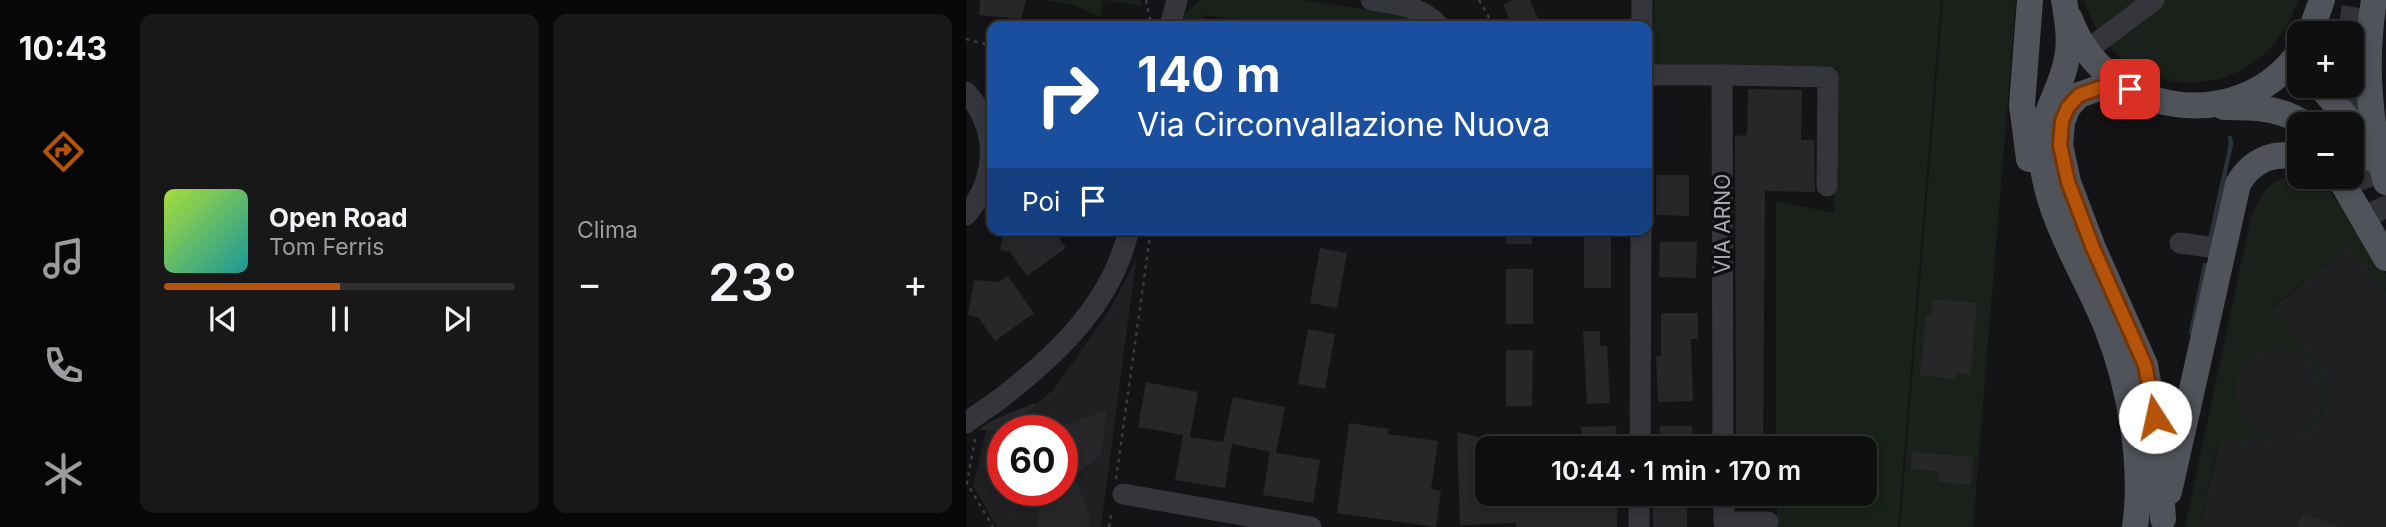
<!DOCTYPE html>
<html lang="it">
<head>
<meta charset="utf-8">
<style>
	:root { --surface:#0f0f10; --page:#181819; --text:#f1f3f6; --muted:#9b9c9f; --line:#2f2f30; --accent:#b45309 }
	body { margin:0; font-family:Inter,sans-serif; background:var(--page); color:var(--text); height:100vh; display:flex; flex-direction:column; font-size:26px; white-space:nowrap }
	* { box-sizing:border-box; margin:0 }
	p { font-size:23px; color:var(--muted) }
	.icon { flex:none; width:38px; height:38px; fill:none; stroke:currentColor; stroke-width:2; stroke-linecap:round; stroke-linejoin:round }
	.map { position:relative; flex:1; overflow:hidden }
	.sheet { display:flex; flex-direction:column; gap:14px; padding:14px; background:#080809; width:840px }
	.sheet>* { flex:none }
	.banner { position:absolute; left:21px; top:21px; width:665px; height:214px; border-radius:14px; box-shadow:0 4px 10px #0003,0 0 0 2px var(--line); background:#1a4fa0; color:#fff; overflow:hidden }
	.buttons { position:absolute; left:1321px; top:21px; display:grid; gap:14px }
	.buttons a { display:grid; place-items:center; width:77px; height:77px; border-radius:14px; background:var(--surface); box-shadow:0 4px 10px #0003,0 0 0 2px var(--line); font-size:35px }
	.speed { position:absolute; left:21px; top:415px; display:flex; gap:14px; font-size:35px; font-weight:700; text-align:center }
	.speed>* { display:grid; place-content:center; width:91px; height:91px; border-radius:50%; background:var(--surface); box-shadow:0 4px 10px #0003,0 0 0 2px var(--line); line-height:1 }
	.speed .limit { border:10px solid #d22; background:#fff; color:#111 }
	.pin { position:absolute; display:grid; place-items:center; width:60px; height:60px; color:#fff; margin:-30px; border-radius:14px; box-shadow:0 4px 10px #0006 }
	.me { position:absolute; width:77px; margin:-38px; rotate:350deg; stroke-linejoin:round; filter:drop-shadow(0 0 5px #0008) }
	.turn { display:flex; align-items:center; gap:24px; height:147px; padding:0 35px; font-size:32px }
	.turn .icon { width:91px; height:91px; stroke-width:2.5 }
	.turn b { display:block; font-size:49px; line-height:60px }
	.then { display:flex; align-items:center; height:66px; padding:0 35px; background:#0003; gap:14px; font-size:26px }
	.big { font-size:52px; font-weight:600; line-height:1.1 }
	.sheet .widget { flex:1; display:flex; flex-direction:column; justify-content:center; gap:10px; min-width:0; padding:0 24px; border-radius:14px; background:var(--page) }
	.song { display:flex; align-items:center; gap:21px }
	.cover { width:84px; height:84px; border-radius:10px; background:linear-gradient(135deg,hsl(80 70% 55%),hsl(180 70% 35%)) }
	.played { height:7px; border-radius:4px; background:linear-gradient(90deg,var(--accent) 50%,var(--line) 50%) }
	.keys { display:flex; justify-content:space-around; direction:ltr }
	.heat { display:flex; justify-content:space-between; align-items:center; font-size:38px; direction:ltr }
	.sheet .tiles { flex:1; display:grid; gap:14px; grid-template-columns:repeat(2,1fr) }
	.trip { position:absolute; left:509px; top:436px; width:402px; height:70px; border-radius:14px; background:var(--surface); box-shadow:0 4px 10px #0003,0 0 0 2px var(--line); font-weight:600; line-height:70px; text-align:center }
	main { display:flex; flex:1; min-height:0 }
	.dock { display:flex; flex-direction:column; width:126px; justify-content:space-around; align-items:center; background:#060606; color:var(--muted) }
	.dock .icon { width:49px; height:49px }
	.dock .current { color:var(--accent) }
	.dock b { font-size:32px; color:var(--text) }
	.map>svg:first-child { display:block }
	.built { fill:#202023; fill-rule:evenodd }
	.green { fill:#1a211b }
	.lines { fill:none; stroke-linecap:round; stroke-linejoin:round }
	.stream { stroke:#2a333a; stroke-width:4.5 }
	.building { fill:#27272a }
	.major-tunnel { stroke:#313236; stroke-width:26; stroke-dasharray:26 13; stroke-linecap:butt }
	.path { stroke:#3b3d42; stroke-width:2.5; stroke-dasharray:3.5 5; stroke-linecap:butt }
	.minor { stroke:#35363b; stroke-width:21 }
	.major { stroke:#51535a; stroke-width:26 }
	.route-casing { stroke:#753606; stroke-width:18 }
	.route { stroke:#b45309; stroke-width:12 }
	.labels { text-anchor:middle; dominant-baseline:central; stroke-width:7; stroke-linejoin:round; paint-order:stroke }
	.street-label { font-size:21px; fill:#a6abb6; stroke:#0f0f11 }
</style>
</head>
<body>
<main>
<nav class="dock">
<b>10:43</b>
<svg class="icon current" aria-label="directions" viewBox="0 0 24 24"><path d="M12 3l9 9-9 9-9-9zM9 14v-3h6M13 9l2 2-2 2"/></svg>
<svg class="icon" aria-label="music" viewBox="0 0 24 24"><path d="M9 18V5l10-2v13"/><circle cx="6" cy="18" r="3"/><circle cx="16" cy="16" r="3"/></svg>
<svg class="icon" aria-label="phone" viewBox="0 0 24 24"><path d="M5 4h4l2 5-3 2q2 4 5 5l2-3 5 2v4C11 20 4 13 5 4z"/></svg>
<svg class="icon" aria-label="climate" viewBox="0 0 24 24"><path d="M12 3v18M4 7l16 10M4 17L20 7"/></svg>
</nav>
<section class="sheet">
<div class="tiles">
<div class="widget">
<div class="song"><i class="cover"></i><div><b>Open Road</b><p>Tom Ferris</p></div></div>
<div class="played"></div>
<div class="keys"><svg class="icon" aria-label="previous" viewBox="0 0 24 24"><path d="M18 5L8 12l10 7zM5 5v14"/></svg><svg class="icon" aria-label="pause" viewBox="0 0 24 24"><path d="M8 5v14M16 5v14"/></svg><svg class="icon" aria-label="next" viewBox="0 0 24 24"><path d="M6 5l10 7-10 7zM19 5v14"/></svg></div>
</div>
<div class="widget"><p>Clima</p>
<div class="heat"><a>−</a><b class="big">23°</b><a>+</a></div>
</div>
</div>
</section>
<div class="map">
<svg width="1420" height="527" viewBox="0 0 1420 527">
	<rect width="100%" height="100%" fill="#141416"/>
	<g class="built">
		<polygon points="1383,246 1420,291 1420,527 1234,527 1278,331"/>
		<path d="M170 260 135 527H31L7 486 21 428 58 415 88 389 145 308ZM37 430H96V490H37Z"/>
	</g>
	<g class="green">
		<polygon points="74,0 174,0 177,6 137,0 134,17 108,5"/>
		<polygon points="234,0 337,0 442,16 460,26 323,26 238,15 236,26 217,26 219,14"/>
		<polygon points="688,0 975,0 932,527 811,527 811,494 900,494 900,448 810,448 810,201 868,213 871,68 687,66"/>
		<polygon points="977,0 1050,0 1007,527 934,527"/>
		<path d="M1118 0H1332C1297 109 1152 111 1118 0Z"/>
		<path d="M1333 175 1334 177H1347L1355 181 1395 232 1420 274V291L1383 246 1306 307C1334 347 1396 390 1336 437L1333 434C1378 410 1352 339 1302 351 1253 363 1261 430 1309 438L1308 443 1285 434 1276 444 1252 441 1234 527H1219L1285 217C1296 191 1303 178 1333 175Z"/>
	</g>
	<g class="lines">
		<g class="stream">
			<polyline points="1245,236 1265,144 1264,138"/>
			<polyline points="1225,333 1239,265"/>
		</g>
	</g>
	<g class="building">
		<polygon points="14,0 60,0 55,19 13,15"/>
		<polygon points="546,0 564,0 575,26 546,26 537,4"/>
		<polygon points="782,89 836,90 835,140 848,140 849,192 799,191 797,448 770,448 769,136 781,135"/>
		<polygon points="690,175 723,175 723,216 690,215"/>
		<polygon points="38,229 87,229 100,248 61,276 44,252 34,250"/>
		<polygon points="540,229 567,229 566,244 540,244"/>
		<polygon points="618,232 645,233 645,288 618,288"/>
		<polygon points="694,242 731,242 730,278 693,277"/>
		<polygon points="354,248 381,253 371,308 344,303"/>
		<rect x="540" y="269" width="27" height="55"/>
		<polygon points="42,276 68,313 29,341 12,317 2,315 8,280 33,282"/>
		<polygon points="967,299 1011,303 1005,375 990,373 990,379 954,375 960,316 965,316"/>
		<polygon points="695,313 732,313 732,339 725,339 727,401 692,402 690,356 695,356"/>
		<polygon points="342,329 369,334 359,389 332,384"/>
		<polygon points="617,331 634,331 634,346 641,346 644,403 621,404"/>
		<polygon points="540,350 567,350 566,406 540,406"/>
		<polygon points="180,382 232,392 224,437 257,442 267,397 319,407 310,453 354,460 347,503 297,495 304,452 306,452 266,444 259,488 209,480 217,435 172,427"/>
		<polygon points="69,403 70,405 41,430 12,430 27,420"/>
		<polygon points="141,410 135,455 108,476 124,517 123,527 71,527 73,512 64,490 96,490 96,426"/>
		<polygon points="383,423 423,429 422,434 472,441 465,489 475,491 470,527 371,513"/>
		<polygon points="650,426 651,447 617,448 615,427"/>
		<polygon points="694,426 726,426 727,448 694,448"/>
		<polygon points="491,432 522,439 522,494 652,494 651,527 550,527 550,523 494,525"/>
		<polygon points="946,452 1007,457 1005,485 972,482 972,471 945,469"/>
		<rect x="687" y="494" width="34" height="33"/>
		<polygon points="1337,513 1371,526 1371,527 1331,527"/>
	</g>
	<g class="lines">
		<g class="major-tunnel">
			<polyline points="1385,33 1390,0"/>
			<path d="M1383 86C1386 133 1397 177 1420 219"/>
		</g>
		<g class="path">
			<polyline points="180,0 184,19 183,26"/>
			<polyline points="513,0 528,26"/>
			<polyline points="0,39 26,46"/>
			<polyline points="9,439 1,483 27,527"/>
			<polyline points="150,479 185,229"/>
			<polyline points="143,527 146,510"/>
		</g>
		<g class="minor">
			<path d="M405 0C430 4 456 6 473 26"/>
			<polyline points="204,26 211,0"/>
			<polyline points="676,26 676,0"/>
			<polyline points="1120,51 1188,0"/>
			<polyline points="681,75 756,75 757,448"/>
			<polyline points="756,75 862,77 861,186"/>
			<path d="M0 92C33 128 32 179 0 215"/>
			<polyline points="1214,243 1257,249"/>
			<path d="M0 423C11 414 24 407 35 398 92 354 147 302 163 229"/>
			<polyline points="674,448 675,229"/>
			<polyline points="157,494 345,527"/>
			<polyline points="758,494 758,522 802,522"/>
			<polyline points="673,527 673,494"/>
		</g>
		<g class="major">
			<path d="M1098 0C1101 18 1105 40 1101 58 1094 97 1071 116 1076 160 1082 220 1119 273 1141 328 1164 387 1178 465 1169 527"/>
			<path d="M1408 0C1398 62 1402 121 1420 182"/>
			<path d="M1104 19C1139 116 1273 138 1334 51"/>
			<polyline points="1344,33 1356,0"/>
			<polyline points="1354,86 1386,124"/>
			<polyline points="1173,94 1133,88 1113,95 1102,107 1096,122 1094,145 1102,182 1127,248 1179,365 1191,432 1197,519"/>
			<path d="M1258 107C1286 107 1315 107 1338 124"/>
			<polyline points="1386,125 1393,133 1407,159"/>
			<polyline points="1063,159 1056,105 1064,0"/>
			<polyline points="1373,177 1420,258"/>
			<path d="M1203 492 1272 184C1285 161 1308 150 1334 158"/>
		</g>
	</g>
	<g class="lines">
		<defs>
			<polyline id="route" points="1164,89 1173,94 1133,88 1113,95 1102,107 1096,121 1094,145 1102,182 1127,248 1179,365 1189,417"/>
		</defs>
		<use href="#route" class="route-casing"/>
		<use href="#route" class="route"/>
	</g>
	<g class="labels">
		<g class="street-label">
			<text transform="translate(756 224) rotate(-90)">VIA ARNO</text>
		</g>
	</g>
</svg>
<div class="buttons">
<a>+</a>
<a>−</a>
</div>
<div class="speed"><div class="limit">60</div></div>
<div class="pin" style="left:1164px;top:89px;background:#d93025"><svg class="icon" aria-label="arrive" viewBox="0 0 24 24"><path d="M6 21V4h12l-3 4 3 4H6"/></svg></div>
<svg class="me" style="left:1189px;top:417px" viewBox="-20 -20 40 40"><circle r="19" fill="#fff"/><path d="M0-13L10 11 0 6-10 11z" fill="#b45309"/></svg>
<div class="trip">10:44 · 1 min · 170 m</div>
<div class="banner">
<div class="turn"><svg class="icon" aria-label="right" viewBox="0 0 24 24"><path d="M7 20v-9h11M14 6l5 5-5 5"/></svg><div><b>140 m</b>Via Circonvallazione Nuova</div></div>
<div class="then">Poi<svg class="icon" aria-label="arrive" viewBox="0 0 24 24"><path d="M6 21V4h12l-3 4 3 4H6"/></svg></div>
</div>
</div>
</main>
</body>
</html>
